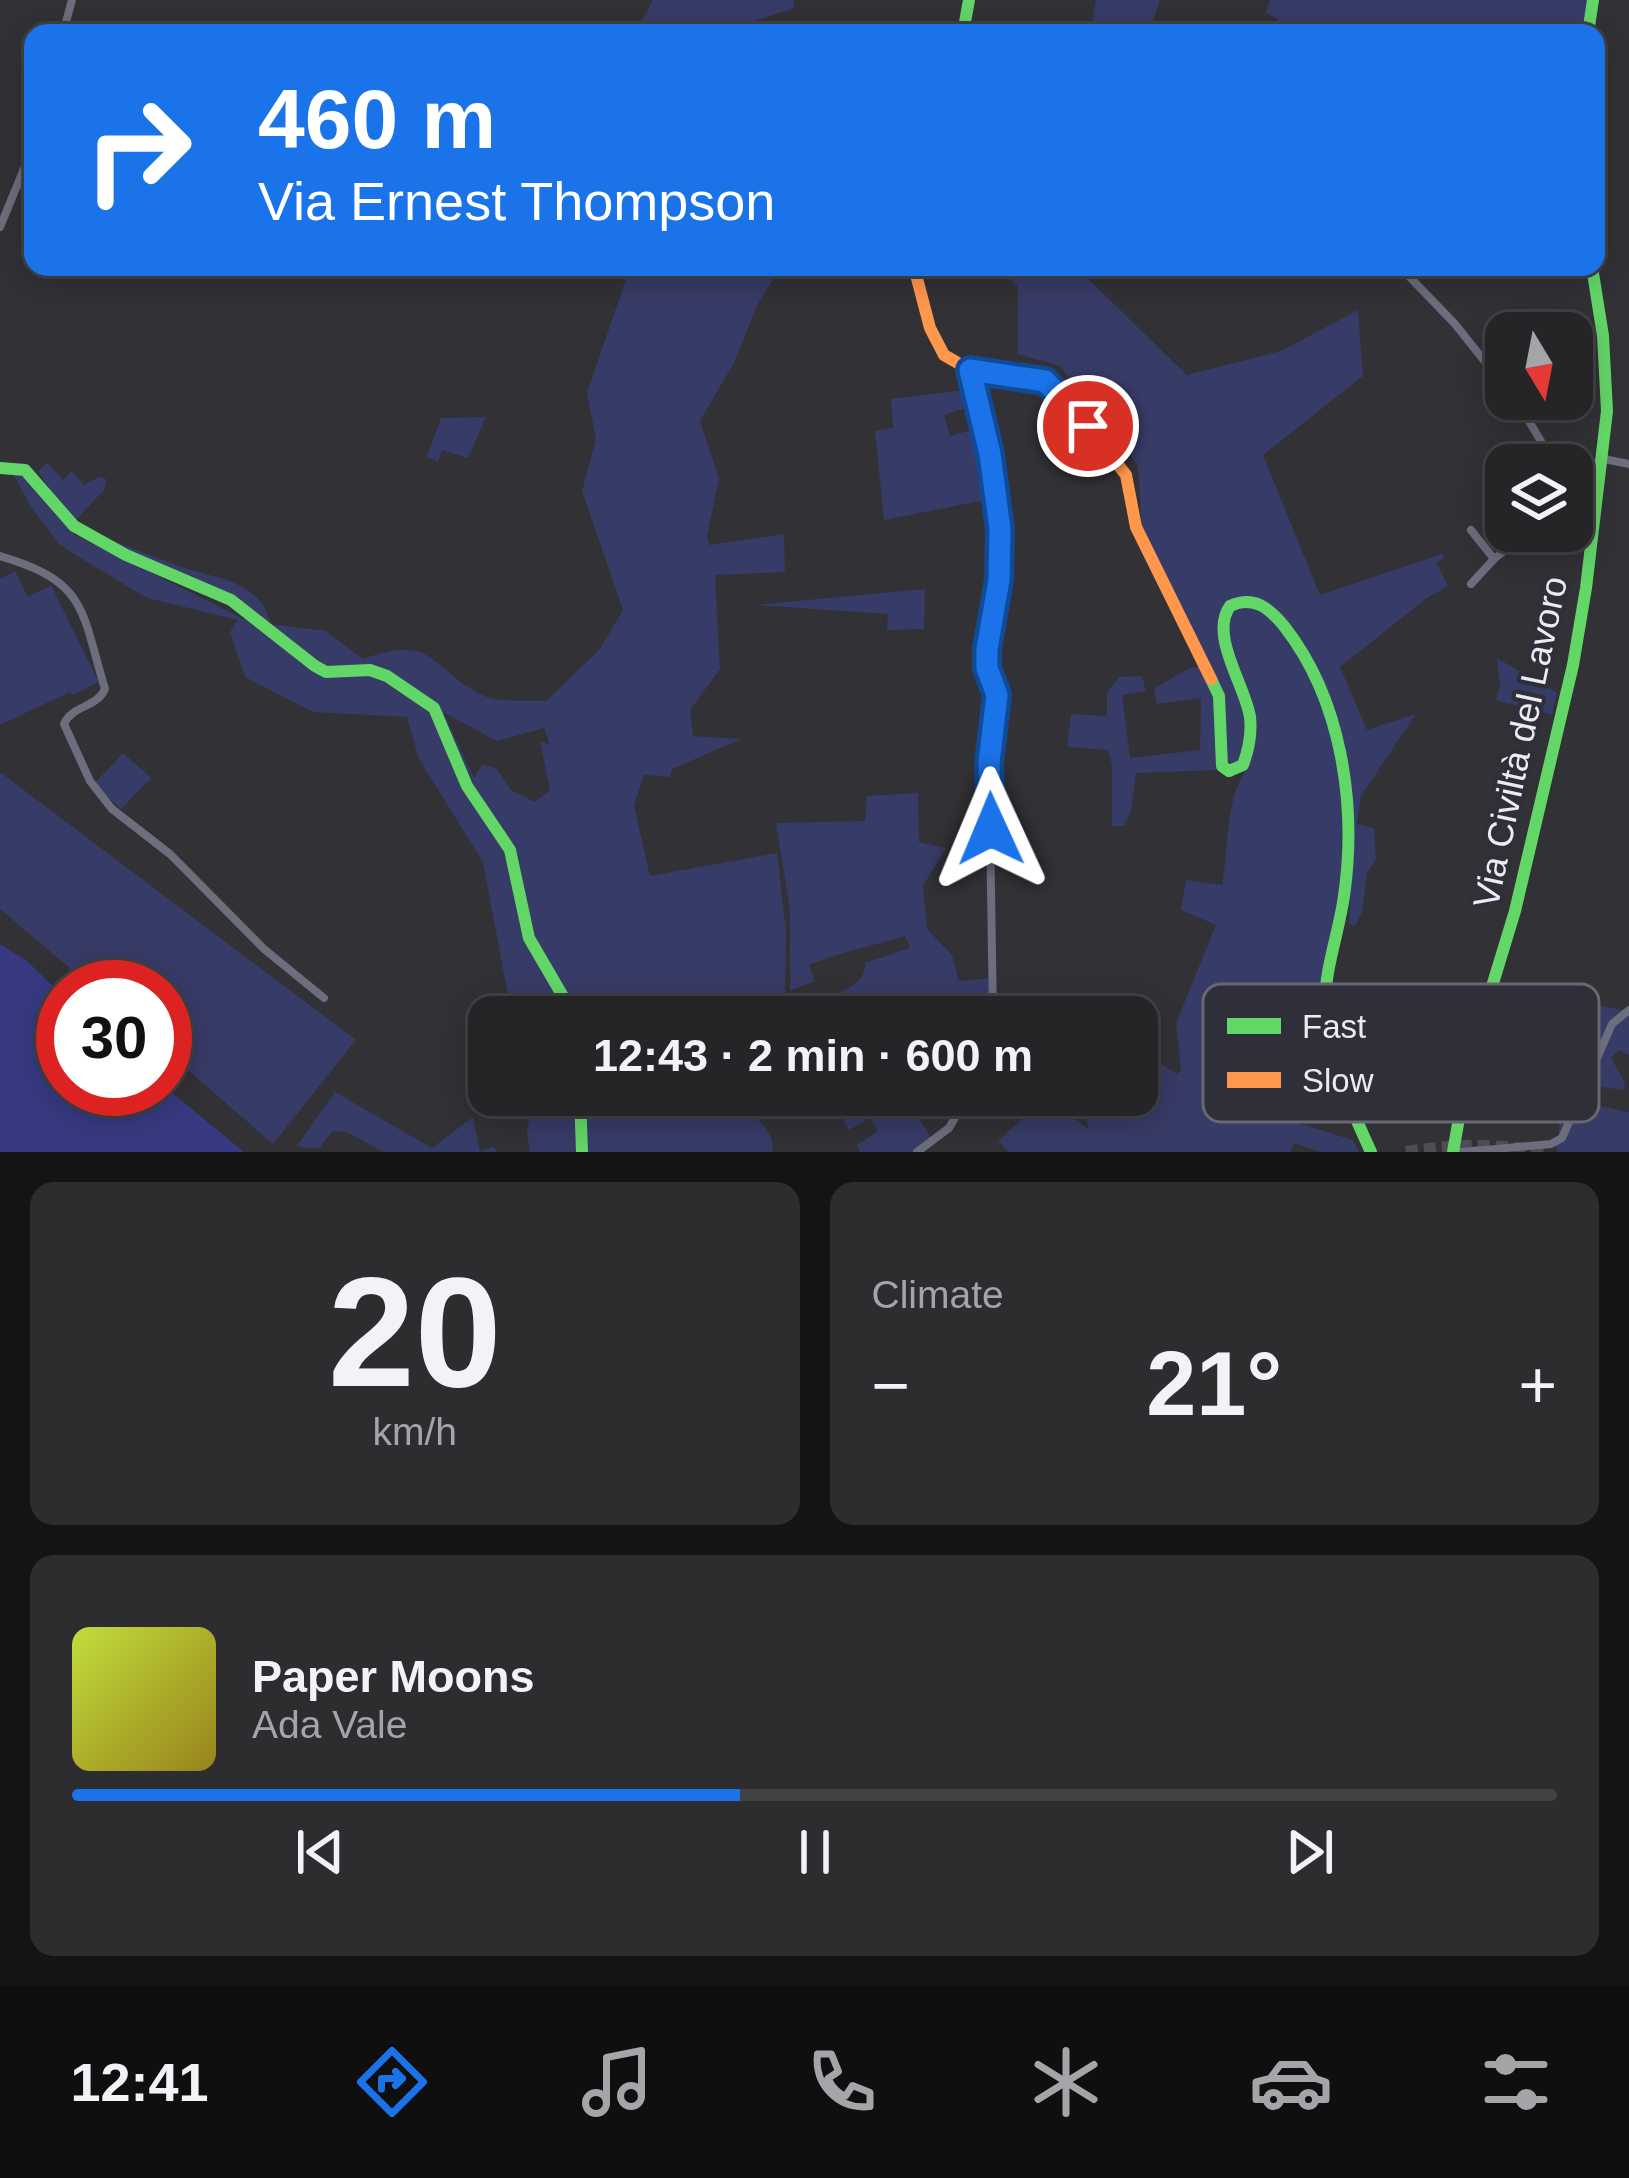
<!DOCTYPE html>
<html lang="en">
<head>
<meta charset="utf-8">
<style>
	:root { --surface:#252528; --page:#2d2d30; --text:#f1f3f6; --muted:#a3a5a8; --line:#424245; --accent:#1a73e8 }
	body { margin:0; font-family:Helvetica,sans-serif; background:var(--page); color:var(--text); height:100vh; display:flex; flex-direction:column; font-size:45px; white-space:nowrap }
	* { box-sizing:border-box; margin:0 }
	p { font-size:39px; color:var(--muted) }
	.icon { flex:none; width:66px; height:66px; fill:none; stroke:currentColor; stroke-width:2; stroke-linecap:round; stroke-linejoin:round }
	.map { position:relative; height:1152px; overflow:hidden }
	.details { display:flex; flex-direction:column; gap:30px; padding:30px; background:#141416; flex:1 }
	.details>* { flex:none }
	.banner { position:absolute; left:24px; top:24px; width:1581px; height:252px; border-radius:24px; box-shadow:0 6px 30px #0003,0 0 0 3px var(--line); background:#1a73e8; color:#fff; overflow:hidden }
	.needle { width:78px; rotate:170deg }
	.buttons { position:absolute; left:1485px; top:312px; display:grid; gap:24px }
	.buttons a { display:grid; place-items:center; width:108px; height:108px; border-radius:24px; background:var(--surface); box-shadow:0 6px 30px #0003,0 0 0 3px var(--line); font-size:60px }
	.speed { position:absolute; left:36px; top:960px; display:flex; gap:24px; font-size:60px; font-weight:700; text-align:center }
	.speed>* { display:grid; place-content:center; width:156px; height:156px; border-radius:50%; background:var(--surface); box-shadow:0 6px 30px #0003,0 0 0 3px var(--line); line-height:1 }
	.speed .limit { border:18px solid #d22; background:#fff; color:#111 }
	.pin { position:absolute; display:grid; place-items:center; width:102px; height:102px; color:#fff; margin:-51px; border:6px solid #fff; border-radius:50%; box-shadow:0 3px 12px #0007 }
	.me { position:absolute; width:132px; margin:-66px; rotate:359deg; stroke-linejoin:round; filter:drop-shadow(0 0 9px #0008) }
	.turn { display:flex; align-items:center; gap:42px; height:252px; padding:0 36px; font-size:54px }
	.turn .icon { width:156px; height:156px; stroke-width:2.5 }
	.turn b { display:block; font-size:84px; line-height:102px }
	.big { font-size:90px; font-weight:800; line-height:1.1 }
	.details .card { flex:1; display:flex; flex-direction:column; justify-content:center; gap:18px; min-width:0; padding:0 42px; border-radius:24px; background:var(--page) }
	.details .dial { align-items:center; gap:0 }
	.dial b { font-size:156px; line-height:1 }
	.song { display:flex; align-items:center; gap:36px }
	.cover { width:144px; height:144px; border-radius:18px; background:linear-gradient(135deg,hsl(70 70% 55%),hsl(50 70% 35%)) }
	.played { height:12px; border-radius:6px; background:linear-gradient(90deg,var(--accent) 45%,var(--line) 45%) }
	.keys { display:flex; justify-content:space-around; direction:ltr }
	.heat { display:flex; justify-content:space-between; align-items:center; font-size:66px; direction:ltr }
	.details .tiles { flex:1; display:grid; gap:30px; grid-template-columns:1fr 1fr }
	.card:last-child { grid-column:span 2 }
	.trip { position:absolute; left:468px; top:996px; width:690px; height:120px; border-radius:24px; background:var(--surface); box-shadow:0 6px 30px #0003,0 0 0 3px var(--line); font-weight:800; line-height:120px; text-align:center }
	.tab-bar { display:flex; height:192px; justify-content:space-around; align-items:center; background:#0f0f10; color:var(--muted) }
	.tab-bar .icon { width:84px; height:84px }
	.tab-bar .selected { color:var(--accent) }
	.tab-bar b { font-size:54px; color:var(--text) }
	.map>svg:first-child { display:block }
	.green { fill:#373b67; fill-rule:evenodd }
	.water { fill:#373a80 }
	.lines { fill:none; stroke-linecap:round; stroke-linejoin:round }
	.primary-tunnel { stroke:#4d4d52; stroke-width:12; stroke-dasharray:12 6; stroke-linecap:butt }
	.street { stroke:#6c6d7d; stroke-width:8 }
	.fast { stroke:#63d668; stroke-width:12 }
	.slow { stroke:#ff974d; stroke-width:12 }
	.route-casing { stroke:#114b97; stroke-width:30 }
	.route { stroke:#1a73e8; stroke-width:21 }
	.labels { text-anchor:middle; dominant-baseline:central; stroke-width:9; stroke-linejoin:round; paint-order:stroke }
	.street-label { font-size:36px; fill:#ebecf3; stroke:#2e2f39 }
	.key { fill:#2e2f39; stroke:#676871; stroke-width:3 }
	.key-label { font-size:33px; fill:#ebecf3 }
</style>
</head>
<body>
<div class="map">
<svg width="1629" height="1152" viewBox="0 0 1629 1152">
	<rect width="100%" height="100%" fill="#313136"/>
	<g class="green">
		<polygon points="653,0 794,0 794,8 755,21 753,33 645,33 642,20"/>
		<polygon points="1096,0 1160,0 1149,33 1090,33"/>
		<polygon points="1270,0 1589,0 1585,33 1284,33 1276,18 1266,13"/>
		<path d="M630 267H781L757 305 735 361 700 421 719 479 707 536 709 545 784 534 785 572 715 575 720 669 690 710 693 736 741 739 672 769 670 777 644 775 634 806 650 876 777 853 786 931 785 989 796 1017H512L483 862 419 759 407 717 313 712 245 677 230 632 238 620 147 598 74 554 59 544 31 507 11 470 18 469C41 488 53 515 75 535L250 622 264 623 88 531C121 543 154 558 188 569 220 579 263 583 270 624L326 631 363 659C434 633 429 667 480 694 496 703 527 700 546 701L599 650 623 610 582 491 596 439 587 393ZM443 712 497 741 544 728 550 745 540 741 550 790 535 802 511 790 496 768 482 765 474 778Z"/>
		<path d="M998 267H1076L1187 375 1281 351 1358 310 1363 376 1263 455 1320 595 1442 554 1444 559 1436 562 1448 586 1427 598 1340 667 1367 730 1416 714 1361 796 1357 824 1374 828 1376 859 1367 873 1362 912 1355 926 1349 923 1351 860 1343 737 1341 886 1318 1003 1319 1027 1298 1043V1123L1353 1140 1359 1152H1321L1294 1143 1290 1152H1008L998 1141 1026 1115 1006 1095H1046L1089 1130 1082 1105 1084 1095H1099L1122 1112 1163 1096 1137 1085V1069L1153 1059 1177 1074 1181 1069 1176 1023 1216 925 1181 910 1186 880 1222 885C1229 847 1225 801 1246 770L1228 768 1223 762 1220 684 1185 624 1142 533 1138 465 1060 366 1018 354V287Z"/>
		<polygon points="965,390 969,407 944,415 950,436 975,429 991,499 884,520 875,431 893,428 891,399"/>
		<polygon points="486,417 468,458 442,450 438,462 427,457 441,418"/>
		<polygon points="47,463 63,480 72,471 84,485 99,477 106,479 104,490 74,522 62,510 38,471"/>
		<polygon points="15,571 28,597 51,585 99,682 73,695 70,692 0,725 0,579"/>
		<polygon points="925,589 924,629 887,630 888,614 755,605"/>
		<polygon points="1497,658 1557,693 1552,715 1496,700 1500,686"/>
		<polygon points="1200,666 1217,698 1218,770 1136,773 1131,811 1124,826 1112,826 1112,765 1108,750 1067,747 1071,714 1107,716 1107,693 1119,677 1142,676 1146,691 1122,695 1130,758 1200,750 1201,698 1157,704 1154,689 1187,669"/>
		<polygon points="123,753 151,778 121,809 94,784"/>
		<polygon points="0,772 356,1040 273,1144 165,1050 165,987 92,987 0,909"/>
		<path d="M918 793 919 842 946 848 923 886 927 929 952 955 959 981 989 978 990 1010 956 1017H800L796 1006C820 998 866 992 865 963L910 948 905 936C872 946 840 952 809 965L815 981 790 991V910L776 823 865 821 867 796Z"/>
		<polygon points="1579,1002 1629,1011 1629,1055 1619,1050 1611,1058 1625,1082 1624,1090 1592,1086 1586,1099 1589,1104 1629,1112 1629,1152 1558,1152 1556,1147"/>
		<path d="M335 1092 432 1148 473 1117 480 1151 494 1147 497 1152H383L347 1132 333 1131C315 1148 328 1152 297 1146Z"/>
		<polygon points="533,1095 575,1095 576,1152 530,1152 527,1133"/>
		<path d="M587 1095 740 1096 748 1101C753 1123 773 1123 773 1152H587Z"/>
		<polygon points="830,1095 907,1095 905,1097 932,1139 913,1152 860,1152 857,1145 878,1131 869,1118 849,1130"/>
	</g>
	<polygon class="water" points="0,944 27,961 63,996 63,1089 165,1087 244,1152 0,1152"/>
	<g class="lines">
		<path class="primary-tunnel" d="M1406 1152C1454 1144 1497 1144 1545 1152"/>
		<g class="street">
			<polyline points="63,33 72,0"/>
			<polyline points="0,227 33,147"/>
			<polyline points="1400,267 1455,324 1506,388"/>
			<polyline points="970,370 990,454 1000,529 999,580 987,649 987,668 997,695 989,762 993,1017"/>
			<polyline points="1516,399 1555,465"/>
			<polyline points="1604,459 1629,464"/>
			<polyline points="1572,496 1594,523"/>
			<polyline points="1471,530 1494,559"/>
			<path d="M0 556C88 582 81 610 105 689 97 708 72 705 64 724L90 781 112 809 170 854 264 949 324 998"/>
			<polyline points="1471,584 1494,559 1529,531"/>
			<polyline points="917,1152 949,1128 968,1095"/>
			<polyline points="1461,1152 1551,1144 1562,1138 1612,1024 1629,1010"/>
		</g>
		<g class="fast">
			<polyline points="963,33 969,0"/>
			<polyline points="1588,33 1593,0"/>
			<polyline points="0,468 25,470 74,526 126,555 231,600 315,666 326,672 370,670 387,676 434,708 467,786 510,850 529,938 575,1017"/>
			<path d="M1211 679 1219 696 1222 766 1229 771 1243 765C1249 749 1252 735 1250 717 1245 685 1209 635 1230 606 1254 595 1269 608 1284 626 1342 700 1357 805 1344 896 1339 932 1325 968 1325 1004 1326 1056 1350 1106 1371 1152"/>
			<polyline points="580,1095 582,1152"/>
			<polyline points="1453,1152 1469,1062 1515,911 1573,665 1586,588 1607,411 1603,336 1592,267"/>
		</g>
		<polyline class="slow" points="914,267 930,328 944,355 970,370 1045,381 1071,405 1126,475 1136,527 1211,679"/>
	</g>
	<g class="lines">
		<defs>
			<polyline id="route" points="991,829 989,763 997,695 987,668 987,649 999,580 1000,529 990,454 970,370 1045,381 1088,426"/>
		</defs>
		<use href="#route" class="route-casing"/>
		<use href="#route" class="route"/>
	</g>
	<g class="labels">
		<g class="street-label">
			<text transform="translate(1520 742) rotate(-78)">Via Civiltà del Lavoro</text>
		</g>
	</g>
	<rect x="1203" y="984" width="396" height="138" rx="18" class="key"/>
	<rect x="1227" y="1018" width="54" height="16" fill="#63d668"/>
	<rect x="1227" y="1072" width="54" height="16" fill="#ff974d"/>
	<g class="key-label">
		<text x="1302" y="1038">Fast</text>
		<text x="1302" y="1092">Slow</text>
	</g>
</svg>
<div class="buttons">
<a><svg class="needle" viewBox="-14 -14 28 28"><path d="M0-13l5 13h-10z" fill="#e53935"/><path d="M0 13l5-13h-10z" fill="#a3a5a8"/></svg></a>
<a><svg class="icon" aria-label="layers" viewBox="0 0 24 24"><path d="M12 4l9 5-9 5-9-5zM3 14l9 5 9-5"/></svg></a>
</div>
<div class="speed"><div class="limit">30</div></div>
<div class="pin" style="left:1088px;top:426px;background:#d93025"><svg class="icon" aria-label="arrive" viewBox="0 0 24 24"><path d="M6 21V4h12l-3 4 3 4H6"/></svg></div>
<svg class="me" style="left:991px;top:829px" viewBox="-20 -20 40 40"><path d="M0-17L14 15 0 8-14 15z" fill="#1a73e8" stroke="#fff" stroke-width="4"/></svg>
<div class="trip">12:43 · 2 min · 600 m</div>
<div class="banner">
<div class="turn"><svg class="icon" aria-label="right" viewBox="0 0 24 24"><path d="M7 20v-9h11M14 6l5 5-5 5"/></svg><div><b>460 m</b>Via Ernest Thompson</div></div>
</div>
</div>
<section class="details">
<div class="tiles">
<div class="card dial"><b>20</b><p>km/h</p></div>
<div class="card"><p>Climate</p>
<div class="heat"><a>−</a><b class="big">21°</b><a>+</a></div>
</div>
<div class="card">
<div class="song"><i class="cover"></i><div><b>Paper Moons</b><p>Ada Vale</p></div></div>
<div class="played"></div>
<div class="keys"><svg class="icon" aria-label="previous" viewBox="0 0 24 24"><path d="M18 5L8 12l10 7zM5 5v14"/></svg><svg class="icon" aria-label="pause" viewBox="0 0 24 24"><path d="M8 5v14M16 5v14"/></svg><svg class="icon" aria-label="next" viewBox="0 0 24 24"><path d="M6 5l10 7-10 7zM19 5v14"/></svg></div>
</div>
</div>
</section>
<nav class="tab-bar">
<b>12:41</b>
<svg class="icon selected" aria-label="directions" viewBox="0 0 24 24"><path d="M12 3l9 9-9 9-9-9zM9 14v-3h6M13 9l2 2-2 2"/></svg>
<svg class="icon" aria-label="music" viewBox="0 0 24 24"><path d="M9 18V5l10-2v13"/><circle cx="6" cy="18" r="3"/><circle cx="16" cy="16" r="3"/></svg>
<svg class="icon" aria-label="phone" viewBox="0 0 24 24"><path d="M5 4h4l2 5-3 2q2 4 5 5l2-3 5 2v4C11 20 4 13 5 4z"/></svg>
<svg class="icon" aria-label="climate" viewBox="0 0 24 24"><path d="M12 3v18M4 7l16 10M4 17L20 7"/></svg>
<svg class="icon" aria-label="car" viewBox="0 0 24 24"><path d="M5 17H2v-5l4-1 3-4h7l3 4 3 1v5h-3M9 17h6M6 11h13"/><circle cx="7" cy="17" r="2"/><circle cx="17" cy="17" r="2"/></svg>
<svg class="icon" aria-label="filters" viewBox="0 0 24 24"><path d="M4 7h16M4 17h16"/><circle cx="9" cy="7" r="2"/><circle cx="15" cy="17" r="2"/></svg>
</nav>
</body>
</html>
